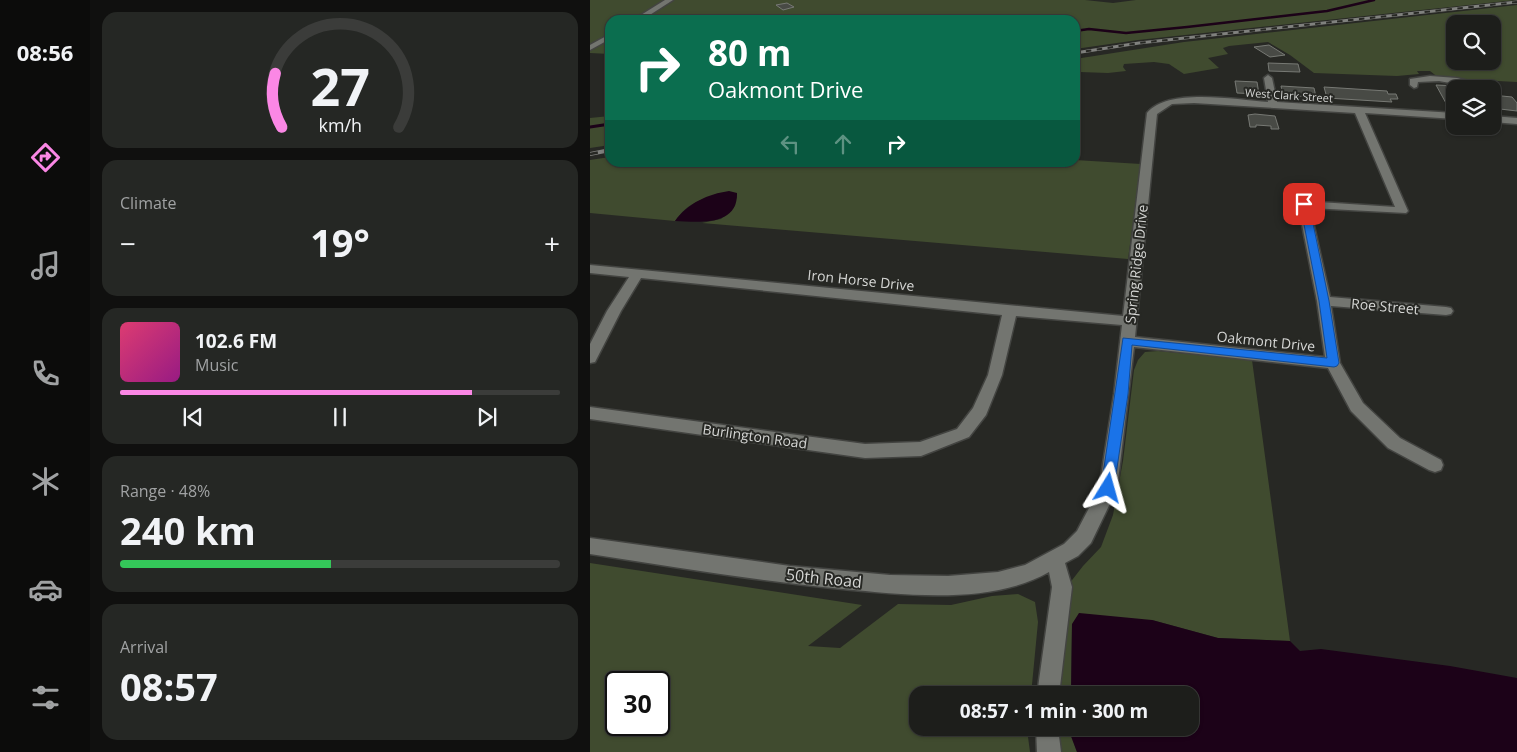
<!DOCTYPE html>
<html lang="en">
<head>
<meta charset="utf-8">
<style>
	:root { --surface:#1d1e1b; --page:#252724; --text:#f1f3f6; --muted:#a0a2a3; --line:#3b3c3a; --accent:#fb87e5 }
	body { margin:0; font-family:"Open Sans",sans-serif; background:var(--page); color:var(--text); height:100vh; display:flex; flex-direction:column; font-size:19px; white-space:nowrap }
	* { box-sizing:border-box; margin:0 }
	p { font-size:16px; color:var(--muted) }
	.icon { flex:none; width:28px; height:28px; fill:none; stroke:currentColor; stroke-width:2; stroke-linecap:round; stroke-linejoin:round }
	.map { position:relative; flex:1; overflow:hidden }
	.sheet { display:flex; flex-direction:column; gap:12px; padding:12px; background:#10100f; width:500px }
	.sheet>* { flex:none }
	.guide { position:absolute; left:15px; top:15px; width:475px; height:152px; border-radius:15px; box-shadow:0 1px 4px #0004,0 0 0 1px var(--line); background:#0b6e4f; color:#fff; overflow:hidden }
	.controls { position:absolute; left:856px; top:15px; display:grid; gap:10px }
	.controls a { display:grid; place-items:center; width:55px; height:55px; border-radius:10px; background:var(--surface); box-shadow:0 1px 4px #0004,0 0 0 1px var(--line); font-size:25px }
	.speed { position:absolute; left:15px; top:671px; display:flex; gap:10px; font-size:25px; font-weight:700; text-align:center }
	.speed>* { display:grid; place-content:center; width:65px; height:65px; border-radius:50%; background:var(--surface); box-shadow:0 1px 4px #0004,0 0 0 1px var(--line); line-height:1 }
	.speed .limit { border:2px solid #111; border-radius:8px; background:#fff; color:#111 }
	.pin { position:absolute; display:grid; place-items:center; width:42px; height:42px; color:#fff; margin:-21px; border-radius:10px; box-shadow:0 2px 8px #0006 }
	.me { position:absolute; width:55px; margin:-28px; rotate:8deg; stroke-linejoin:round; filter:drop-shadow(0 0 4px #0008) }
	.turn { display:flex; align-items:center; gap:18px; height:105px; padding:0 20px; font-size:22px }
	.turn .icon { width:65px; height:65px; stroke-width:2.5 }
	.turn b { display:block; font-size:35px; line-height:42px }
	.lanes { display:flex; align-items:center; height:48px; padding:0 20px; background:#0003; justify-content:center; gap:25px; direction:ltr }
	.lanes .off { opacity:.35 }
	.big { font-size:38px; font-weight:700; line-height:1.1 }
	.sheet .tile { flex:1; display:flex; flex-direction:column; justify-content:center; gap:8px; min-width:0; padding:0 18px; border-radius:15px; background:var(--page) }
	.sheet .dial { align-items:center; gap:0 }
	.dial svg { height:130px; overflow:visible; fill:none; stroke:var(--line); stroke-width:7; stroke-linecap:round; text-anchor:middle }
	.dial text { fill:var(--text); stroke:none }
	.song { display:flex; align-items:center; gap:15px }
	.cover { width:60px; height:60px; border-radius:8px; background:linear-gradient(135deg,hsl(340 70% 55%),hsl(310 70% 35%)) }
	.played { height:5px; border-radius:2px; background:linear-gradient(90deg,var(--accent) 80%,var(--line) 80%) }
	.keys { display:flex; justify-content:space-around; direction:ltr }
	.heat { display:flex; justify-content:space-between; align-items:center; font-size:28px; direction:ltr }
	.charge { height:8px; border-radius:4px; background:linear-gradient(90deg,#34c759 48%,var(--line) 0) }
	.trip { position:absolute; left:319px; top:686px; width:290px; height:50px; border-radius:15px; background:var(--surface); box-shadow:0 1px 4px #0004,0 0 0 1px var(--line); font-weight:700; line-height:50px; text-align:center }
	main { display:flex; flex:1; min-height:0 }
	.dock { display:flex; flex-direction:column; width:90px; justify-content:space-around; align-items:center; background:#0c0c0b; color:var(--muted) }
	.dock .icon { width:35px; height:35px }
	.dock .current { color:var(--accent) }
	.dock b { font-size:22px; color:var(--text) }
	.map>svg:first-child { display:block }
	.green { fill:#404b2f; fill-rule:evenodd }
	.water { fill:#1c0218 }
	.lines { fill:none; stroke-linecap:round; stroke-linejoin:round }
	.stream-far1 { stroke:#1c0218; stroke-width:2.5 }
	.stream { stroke:#1c0218; stroke-width:3 }
	.building { fill:#484a45; stroke:#777974 }
	.minor-casing { stroke:#434441; stroke-width:3 }
	.minor { fill:#737570; fill-rule:evenodd }
	.rail-far1-casing { stroke:#80817e; stroke-width:3 }
	.rail-casing { stroke:#80817e; stroke-width:4 }
	.rail-far1 { stroke:#272824; stroke-width:2; stroke-dasharray:5.5; stroke-linecap:butt }
	.rail { stroke:#272824; stroke-width:2.5; stroke-dasharray:8; stroke-linecap:butt }
	.route { fill:#1a73e8; stroke:#114b97 }
	.labels { text-anchor:middle; dominant-baseline:central; stroke-width:4; stroke-linejoin:round; paint-order:stroke }
	.far-street-label { font-size:11px; fill:#d5d6d4; stroke:#272824 }
	.street-label { font-size:14px; fill:#d5d6d4; stroke:#272824 }
	.near-street-label { font-size:16px; fill:#d5d6d4; stroke:#272824 }
</style>
</head>
<body>
<main>
<nav class="dock">
<b>08:56</b>
<svg class="icon current" aria-label="directions" viewBox="0 0 24 24"><path d="M12 3l9 9-9 9-9-9zM9 14v-3h6M13 9l2 2-2 2"/></svg>
<svg class="icon" aria-label="music" viewBox="0 0 24 24"><path d="M9 18V5l10-2v13"/><circle cx="6" cy="18" r="3"/><circle cx="16" cy="16" r="3"/></svg>
<svg class="icon" aria-label="phone" viewBox="0 0 24 24"><path d="M5 4h4l2 5-3 2q2 4 5 5l2-3 5 2v4C11 20 4 13 5 4z"/></svg>
<svg class="icon" aria-label="climate" viewBox="0 0 24 24"><path d="M12 3v18M4 7l16 10M4 17L20 7"/></svg>
<svg class="icon" aria-label="car" viewBox="0 0 24 24"><path d="M5 17H2v-5l4-1 3-4h7l3 4 3 1v5h-3M9 17h6M6 11h13"/><circle cx="7" cy="17" r="2"/><circle cx="17" cy="17" r="2"/></svg>
<svg class="icon" aria-label="filters" viewBox="0 0 24 24"><path d="M4 7h16M4 17h16"/><circle cx="9" cy="7" r="2"/><circle cx="15" cy="17" r="2"/></svg>
</nav>
<section class="sheet">
<div class="tile dial"><svg viewBox="0 0 100 80">
<path d="M14 69A42 42 0 1 1 86 69"/>
<path d="M14 69A42 42 0 0 1 10 36" stroke="#fb87e5"/>
<text x="50" y="56" font-size="32" font-weight="700">27</text>
<text x="50" y="72" font-size="11">km/h</text>
</svg></div>
<div class="tile"><p>Climate</p>
<div class="heat"><a>−</a><b class="big">19°</b><a>+</a></div>
</div>
<div class="tile">
<div class="song"><i class="cover"></i><div><b>102.6 FM</b><p>Music</p></div></div>
<div class="played"></div>
<div class="keys"><svg class="icon" aria-label="previous" viewBox="0 0 24 24"><path d="M18 5L8 12l10 7zM5 5v14"/></svg><svg class="icon" aria-label="pause" viewBox="0 0 24 24"><path d="M8 5v14M16 5v14"/></svg><svg class="icon" aria-label="next" viewBox="0 0 24 24"><path d="M6 5l10 7-10 7zM19 5v14"/></svg></div>
</div>
<div class="tile"><p>Range · 48%</p><b class="big">240 km</b><div class="charge"></div></div>
<div class="tile"><p>Arrival</p><b class="big">08:57</b></div>
</section>
<div class="map">
<svg width="927" height="752" viewBox="0 0 927 752">
	<rect width="100%" height="100%" fill="#272824"/>
	<g class="green">
		<polygon points="0,0 495,0 523,3 546,0 926,0 548,40 485,49 485,20 20,20 20,54 0,53"/>
		<path d="M927 5V82L849 78 840 71H827L829 74 807 76 724 73 700 55 678 42 639 46 633 48 638 54 618 58 629 68 594 74 579 64 564 62 534 64 533 67 536 71 518 73 490 72 485 86V59L594 42ZM865 24H902V61H865Z"/>
		<polygon points="20,116 20,145 0,148 0,118"/>
		<path d="M20 157V162H485V160L551 164 538 259 112 223 131 219 145 206 147 193C120 197 102 197 85 221L0 213V160Z"/>
		<polygon points="568,351 662,360 700,641 628,638 562,620 482,624 481,695 470,695 472,603 479,584 493,566 511,547 523,515 533,461 544,370 548,360 555,352"/>
		<path d="M0 563 272 605 218 646 250 648 308 604 361 605 402 596 428 594 445 602 448 622 441 695H328V728H438V737L440 752H0ZM26 682H69V725H26Z"/>
		<polygon points="469,728 481,728 481,736 487,752 468,752"/>
	</g>
	<g class="water">
		<path d="M139 191 147 193C148 227 107 222 85 221 98 203 118 194 139 191Z"/>
		<polygon points="489,613 562,620 628,638 700,641 710,651 731,649 860,666 927,678 927,752 487,752 481,736 481,728 600,728 600,695 481,695 482,624"/>
	</g>
	<g class="lines">
		<polyline class="stream-far1" points="485,31 499,29 536,33 597,27 737,11 784,0"/>
		<polyline class="stream" points="0,127 20,124"/>
	</g>
	<g class="building">
		<polygon points="197,3 204,7 193,10 186,5"/>
		<polygon points="679,45 695,55 680,57 664,47"/>
		<polygon points="678,63 708,64 710,72 679,71"/>
		<polygon points="645,81 667,82 669,94 647,93"/>
		<polygon points="846,85 869,86 871,89 865,89 865,105 857,105"/>
		<polygon points="691,86 724,88 726,97 693,95"/>
		<polygon points="734,87 797,91 798,94 806,94 808,99 800,99 802,102 737,98"/>
		<polygon points="902,95 922,97 927,103 927,111 910,109"/>
		<polygon points="665,114 685,116 689,129 681,129 681,126 666,125 666,127 660,127 658,115"/>
	</g>
	<g class="lines">
		<defs>
			<g id="minor">
				<polygon points="75,0 83,0 52,20 43,20"/>
				<polygon points="20,34 20,39 0,50 0,45"/>
				<path d="M678 75 682 78 687 102 865 113V119L775 113 818 211 816 213 720 208 740 297 856 307 861 308 863 311 861 314 856 315 741 306 750 363 773 403 810 438 851 460 853 465 851 470 845 472 839 470 798 448 761 411 738 368 544 347 527 489 501 543 488 556 475 563 482 587 469 695H447L462 587 459 572C401 605 317 595 253 589 168 581 84 567 0 554V538L200 566 300 575 358 576 408 572 435 565 474 544 487 531 509 489 524 394 532 325 426 316 412 375 396 415 379 437 331 456 275 458 0 419V407L275 444 330 442 367 429 383 408 398 375 412 315 51 278 31 311 5 362 0 363V344L17 311 39 277 0 273V265L533 316 557 113C578 87 647 100 678 102L674 78ZM604 103 765 113 805 207 714 201 708 204 727 301 735 357 545 337 567 114 582 104Z"/>
				<polygon points="840,76 867,78 897,86 893,89 849,81 828,82 827,87 824,88 820,85 820,79"/>
				<polygon points="902,116 927,118 927,124 902,122"/>
				<polygon points="446,728 468,728 471,752 447,752"/>
			</g>
		</defs>
		<use href="#minor" class="minor-casing"/>
		<use href="#minor" class="minor"/>
		<defs>
			<polyline id="rail-far1" points="485,53 549,43 927,2"/>
			<polyline id="rail" points="0,154 20,150"/>
		</defs>
		<use href="#rail-far1" class="rail-far1-casing"/>
		<use href="#rail" class="rail-casing"/>
		<use href="#rail-far1" class="rail-far1"/>
		<use href="#rail" class="rail"/>
	</g>
	<polygon class="route" points="714,201 719,204 739,301 749,363 747,366 744,367 542,345 538,394 524,488 523,492 518,494 513,492 511,488 533,338 737,358 729,301 710,204"/>
	<g class="labels">
		<g class="far-street-label">
			<text transform="translate(699 95) rotate(4)">West Clark Street</text>
		</g>
		<g class="street-label">
			<text transform="translate(546 264) rotate(-84)">Spring Ridge Drive</text>
			<text transform="translate(271 280) rotate(6)">Iron Horse Drive</text>
			<text transform="translate(795 306) rotate(5)">Roe Street</text>
			<text transform="translate(676 341) rotate(6)">Oakmont Drive</text>
			<text transform="translate(165 436) rotate(8)">Burlington Road</text>
		</g>
		<g class="near-street-label">
			<text transform="translate(234 578) rotate(6)">50th Road</text>
		</g>
	</g>
</svg>
<div class="controls">
<a><svg class="icon" aria-label="search" viewBox="0 0 24 24"><circle cx="10" cy="10" r="6"/><path d="M15 15l6 6"/></svg></a>
<a><svg class="icon" aria-label="layers" viewBox="0 0 24 24"><path d="M12 4l9 5-9 5-9-5zM3 14l9 5 9-5"/></svg></a>
</div>
<div class="speed"><div class="limit">30</div></div>
<div class="pin" style="left:714px;top:204px;background:#d93025"><svg class="icon" aria-label="arrive" viewBox="0 0 24 24"><path d="M6 21V4h12l-3 4 3 4H6"/></svg></div>
<svg class="me" style="left:518px;top:488px" viewBox="-20 -20 40 40"><path d="M0-17L14 15 0 8-14 15z" fill="#1a73e8" stroke="#fff" stroke-width="4"/></svg>
<div class="trip">08:57 · 1 min · 300 m</div>
<div class="guide">
<div class="turn"><svg class="icon" aria-label="right" viewBox="0 0 24 24"><path d="M7 20v-9h11M14 6l5 5-5 5"/></svg><div><b>80 m</b>Oakmont Drive</div></div>
<div class="lanes"><svg class="icon off" aria-label="left" viewBox="0 0 24 24"><path d="M17 20v-9H6M10 6l-5 5 5 5"/></svg><svg class="icon off" aria-label="ahead" viewBox="0 0 24 24"><path d="M12 20V5M6 11l6-6 6 6"/></svg><svg class="icon" aria-label="right" viewBox="0 0 24 24"><path d="M7 20v-9h11M14 6l5 5-5 5"/></svg></div>
</div>
</div>
</main>
</body>
</html>
